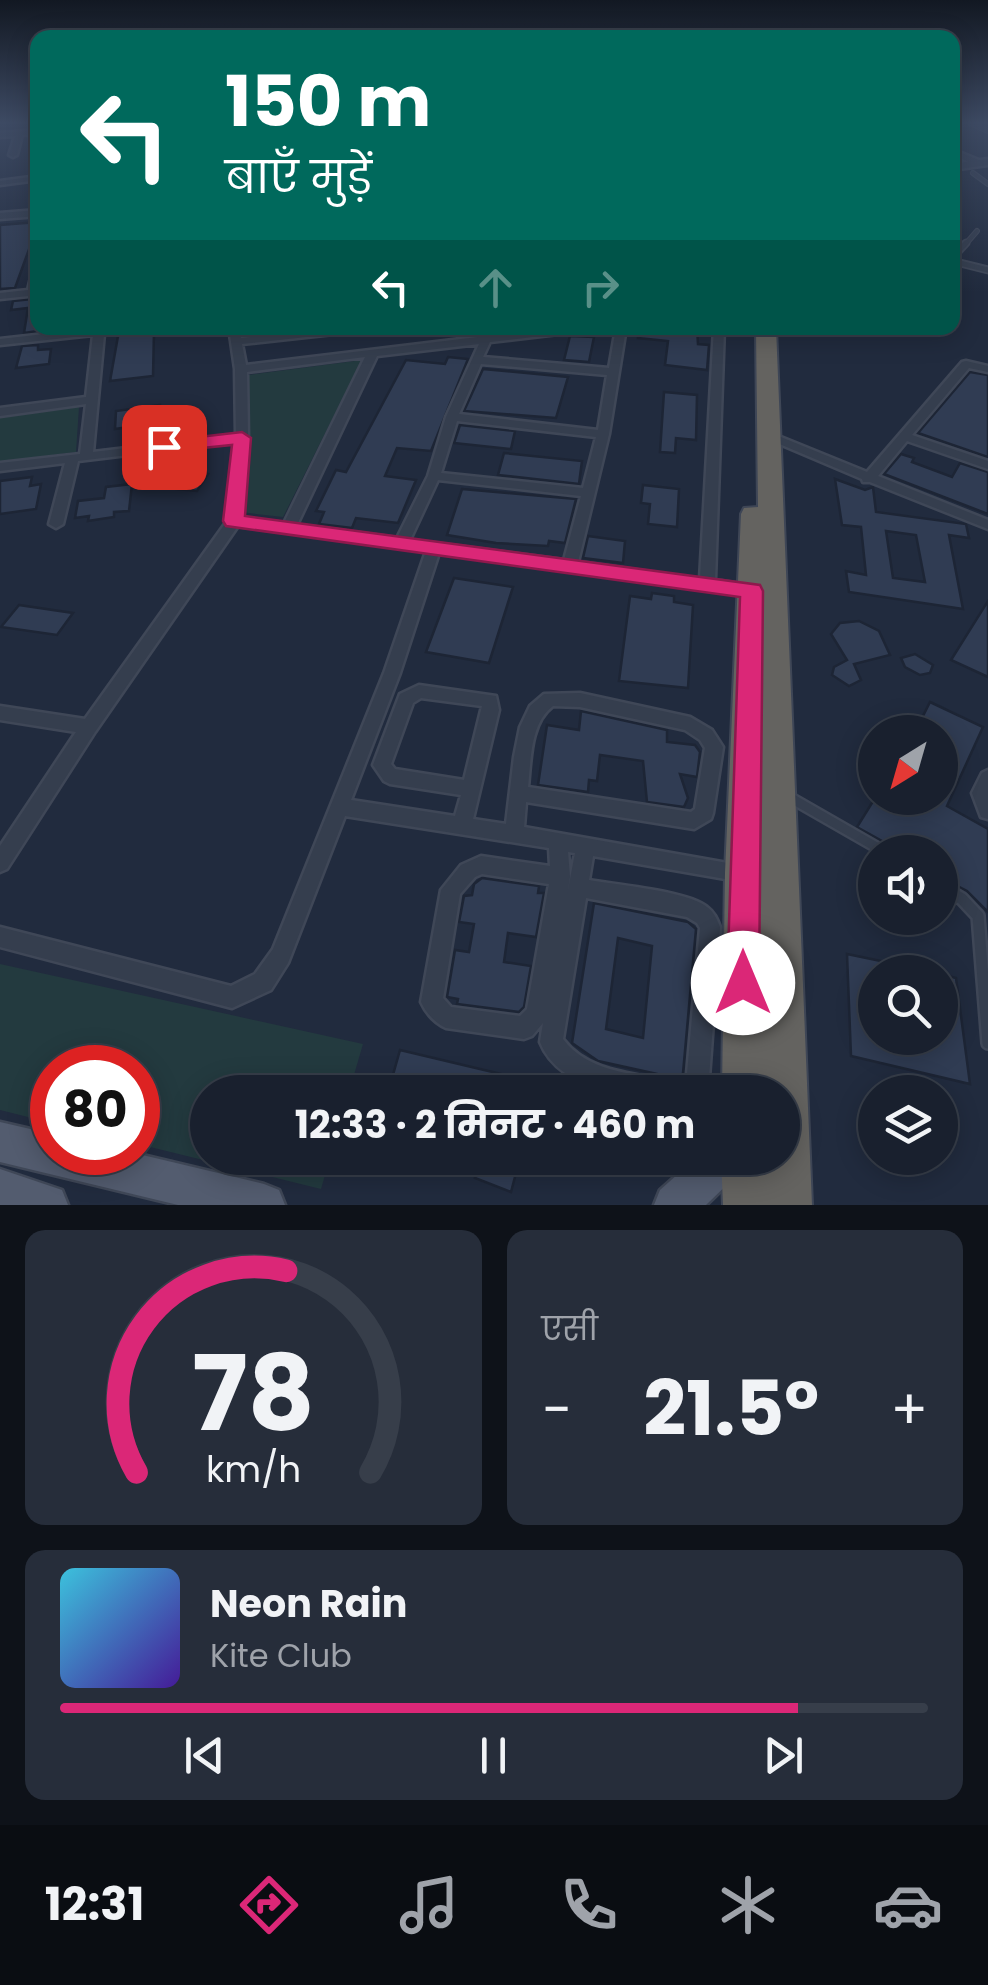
<!DOCTYPE html>
<html lang="hi">
<head>
<meta charset="utf-8">
<style>
	:root { --surface:#19202e; --page:#262d3a; --text:#f1f3f6; --muted:#9fa3aa; --line:#373e4a; --accent:#db2777 }
	body { margin:0; font-family:Poppins,"Noto Sans Devanagari",sans-serif; background:var(--page); color:var(--text); height:100vh; display:flex; flex-direction:column; font-size:38px; white-space:nowrap }
	* { box-sizing:border-box; margin:0 }
	p { font-size:32px; color:var(--muted) }
	.icon { flex:none; width:55px; height:55px; fill:none; stroke:currentColor; stroke-width:2; stroke-linecap:round; stroke-linejoin:round }
	.map { position:relative; height:1205px; overflow:hidden }
	.drawer { display:flex; flex-direction:column; gap:25px; padding:25px; background:#0e1219; flex:1 }
	.drawer>* { flex:none }
	.guide { position:absolute; left:30px; top:30px; width:930px; height:305px; border-radius:20px; box-shadow:0 5px 25px #0003,0 0 0 2px var(--line); background:#00695c; color:#fff; overflow:hidden }
	.needle { width:65px; rotate:217deg }
	.tools { position:absolute; left:858px; top:715px; display:grid; gap:20px }
	.tools a { display:grid; place-items:center; width:100px; height:100px; border-radius:50%; background:var(--surface); box-shadow:0 5px 25px #0003,0 0 0 2px var(--line); font-size:50px }
	.speed { position:absolute; left:30px; top:1045px; display:flex; gap:20px; font-size:50px; font-weight:700; text-align:center }
	.speed>* { display:grid; place-content:center; width:130px; height:130px; border-radius:50%; background:var(--surface); box-shadow:0 5px 25px #0003,0 0 0 2px var(--line); line-height:1 }
	.speed .limit { border:15px solid #d22; background:#fff; color:#111 }
	.pin { position:absolute; display:grid; place-items:center; width:85px; height:85px; color:#fff; margin:-42px; border-radius:20px; box-shadow:0 5px 15px #0006 }
	.me { position:absolute; width:110px; margin:-55px; rotate:0deg; stroke-linejoin:round; filter:drop-shadow(0 0 8px #0008) }
	.turn { display:flex; align-items:center; gap:35px; height:210px; padding:0 30px; font-size:45px }
	.turn .icon { width:130px; height:130px; stroke-width:2.5 }
	.turn b { display:block; font-size:70px; line-height:85px }
	.lanes { display:flex; align-items:center; height:95px; padding:0 30px; background:#0003; justify-content:center; gap:50px; direction:ltr }
	.lanes .off { opacity:.35 }
	.big { font-size:75px; font-weight:700; line-height:1.1 }
	.drawer .card { flex:1; display:flex; flex-direction:column; justify-content:center; gap:15px; min-width:0; padding:0 35px; border-radius:20px; background:var(--page) }
	.drawer .dial { align-items:center; gap:0 }
	.dial svg { height:260px; overflow:visible; fill:none; stroke:var(--line); stroke-width:7; stroke-linecap:round; text-anchor:middle }
	.dial text { fill:var(--text); stroke:none }
	.song { display:flex; align-items:center; gap:30px }
	.cover { width:120px; height:120px; border-radius:15px; background:linear-gradient(135deg,hsl(190 70% 55%),hsl(260 70% 35%)) }
	.played { height:10px; border-radius:5px; background:linear-gradient(90deg,var(--accent) 85%,var(--line) 85%) }
	.keys { display:flex; justify-content:space-around; direction:ltr }
	.heat { display:flex; justify-content:space-between; align-items:center; font-size:55px; direction:ltr }
	.drawer .tiles { flex:1; display:grid; gap:25px; grid-template-columns:1fr 1fr }
	.card:last-child { grid-column:span 2 }
	.trip { position:absolute; left:190px; top:1075px; width:610px; height:100px; border-radius:50px; background:var(--surface); box-shadow:0 5px 25px #0003,0 0 0 2px var(--line); font-weight:700; line-height:100px; text-align:center }
	.tab-bar { display:flex; height:160px; justify-content:space-around; align-items:center; background:#0a0d12; color:var(--muted) }
	.tab-bar .icon { width:70px; height:70px }
	.tab-bar .on { color:var(--accent) }
	.tab-bar b { font-size:45px; color:var(--text) }
	.map>svg:first-child { display:block }
	.green { fill:#233a3f }
	.building { fill:#303c53; stroke:#1d2535; stroke-width:2.5; fill-rule:evenodd }
	.lines { fill:none; stroke-linecap:round; stroke-linejoin:round }
	.service-far3-casing { stroke:#3f4757; stroke-width:6 }
	.service-far2-casing { stroke:#3f4757; stroke-width:9 }
	.service-far1-casing { stroke:#3f4757; stroke-width:14 }
	.service-casing { stroke:#3f4757; stroke-width:16 }
	.minor-casing { stroke:#3f4757; stroke-width:5 }
	.tertiary-casing { stroke:#3f4757; stroke-width:5 }
	.primary-casing { stroke:#3f4757; stroke-width:5 }
	.trunk-casing { stroke:#3e4656; stroke-width:4 }
	.service-far3 { stroke:#353e4e; stroke-width:4 }
	.service-far2 { stroke:#353e4e; stroke-width:5 }
	.service-far1 { stroke:#353e4e; stroke-width:9 }
	.service { stroke:#353e4e; stroke-width:11 }
	.minor { fill:#353e4e; fill-rule:evenodd }
	.tertiary { fill:#353e4e; fill-rule:evenodd }
	.primary { fill:#535c6f; fill-rule:evenodd }
	.trunk { fill:#646360; fill-rule:evenodd }
	.route { fill:#db2777; stroke:#8e194d; stroke-width:2.5 }
</style>
</head>
<body>
<div class="map">
<svg width="988" height="1205" viewBox="0 0 988 1205">
	<rect width="100%" height="100%" fill="#212b3e"/>
	<g class="green">
		<polygon points="362,360 283,517 240,512 249,458 249,375"/>
		<polygon points="79,407 76,452 0,462 0,418"/>
		<polygon points="0,964 363,1044 349,1092 208,1092 208,1158 330,1158 321,1189 138,1144 138,1068 52,1068 52,1123 0,1110"/>
	</g>
	<g class="building">
		<polygon points="38,222 38,240 32,241 15,288 0,289 0,225"/>
		<polygon points="32,299 38,301 38,331 24,333 28,308 11,310 13,301"/>
		<polygon points="638,328 697,328 698,344 709,345 707,370 665,365 668,341 638,338"/>
		<polygon points="154,331 153,376 110,381 118,336"/>
		<polygon points="570,336 594,337 589,362 564,360"/>
		<polygon points="38,345 38,350 51,349 49,364 16,368 22,346"/>
		<polygon points="448,357 468,359 431,451 397,448 385,476 416,480 398,523 356,518 352,528 319,524 324,512 316,511 336,470 346,472 406,360 445,364"/>
		<polygon points="483,369 568,377 556,418 464,411"/>
		<polygon points="970,372 988,375 988,457 918,433"/>
		<polygon points="664,392 697,395 696,440 676,438 675,453 660,452"/>
		<polygon points="160,405 161,440 134,443 135,426 115,429 116,411"/>
		<polygon points="460,425 515,431 511,449 454,443"/>
		<polygon points="504,453 582,461 579,484 498,475"/>
		<polygon points="901,454 914,458 912,462 952,477 960,463 988,472 988,514 884,474"/>
		<polygon points="168,470 184,471 208,474 197,491 156,487"/>
		<polygon points="32,477 30,486 41,484 36,509 0,514 0,481"/>
		<path d="M835 479 865 490 873 487 876 512 966 524 969 538 949 535 963 609 849 592 846 571 866 575 861 527 842 525ZM886 531 916 535 925 582 893 578Z"/>
		<polygon points="132,484 129,511 114,512 114,517 88,521 89,516 75,518 78,501 104,498 106,487"/>
		<polygon points="643,485 679,489 677,527 648,524 650,504 641,503"/>
		<polygon points="462,489 576,499 565,543 549,541 548,546 496,543 447,535"/>
		<polygon points="588,536 625,541 623,563 583,558"/>
		<polygon points="454,578 513,587 489,663 426,652"/>
		<polygon points="652,593 674,596 674,602 693,605 688,688 619,681 630,596 651,599"/>
		<polygon points="988,601 988,677 951,660"/>
		<polygon points="19,605 73,613 57,635 1,627"/>
		<polygon points="859,621 879,631 890,655 854,664 861,680 849,686 832,675 834,667 847,660 831,634 840,623"/>
		<polygon points="915,654 933,665 930,673 920,675 905,667 901,658"/>
		<polygon points="930,702 983,727 947,806 988,829 988,912 967,891 940,877 940,852 893,852 889,845 857,827 875,798 940,798 940,732 915,732"/>
		<polygon points="581,711 667,730 667,742 695,745 700,752 697,777 680,774 688,798 684,807 647,802 643,761 600,755 597,781 589,780 588,792 538,785 547,725 579,730"/>
		<polygon points="482,878 539,886 538,893 544,893 536,937 508,933 504,962 531,966 524,1007 519,1012 457,1004 458,999 447,997 455,950 469,952 474,924 459,922 464,896 472,895 474,884"/>
		<path d="M594 903 688 922 696 929 683 1073 677 1083 666 1076 598 1061 572 1043ZM618 938 652 946 643 1038 606 1029Z"/>
		<polygon points="847,954 905,966 905,972 875,972 875,1038 940,1038 940,974 956,978 970,1084 851,1056"/>
		<polygon points="400,1050 501,1074 547,1092 389,1089"/>
		<polygon points="481,1158 520,1158 511,1192 475,1178"/>
	</g>
	<g class="lines">
		<defs>
			<g id="service-far3">
				<polyline points="970,123 988,131"/>
				<polyline points="973,173 988,184"/>
				<polyline points="964,246 977,231"/>
			</g>
			<g id="service-far2">
				<polyline points="952,258 966,243"/>
				<polyline points="952,261 988,270"/>
			</g>
			<polyline id="service-far1" points="789,797 885,852"/>
			<polyline id="service" points="940,886 962,899 978,916 988,1043"/>
			<g id="minor">
				<polygon points="38,130 38,134 22,135 17,155 13,157 9,155 15,136 0,137 0,133"/>
				<polygon points="952,149 981,161 982,163 975,165 952,154"/>
				<polygon points="38,176 38,180 0,185 0,181"/>
				<polygon points="38,210 38,216 0,219 0,213"/>
				<polygon points="38,266 38,295 0,299 0,293 28,290 33,269"/>
				<path d="M99 328H134L129 331 104 334 93 452 236 435 235 369 229 328H239L241 338 338 328H366L361 331 242 344 246 365 486 336 562 328H589L584 331 490 342 483 357 609 368 616 328H626L609 434 578 562 700 579 714 328H724L715 580 760 587 762 591 760 595 755 596 439 553 400 673 351 800 455 816 461 795 390 784 384 781 373 765 400 694 419 685 496 696 499 710 473 819 506 824 514 757 520 727 530 706 544 694 580 693 690 717 712 730 723 747 713 813 711 819 694 829 526 802 524 827 750 867 753 873 750 879 743 882 593 856 589 880C617 885 688 891 707 907 714 912 717 919 720 927L709 1078 701 1092H611C582 1085 552 1072 540 1042L543 1023 532 1036 524 1039 446 1028C435 1023 426 1013 421 1002L441 890 461 865 481 856 550 866 549 848 345 816 288 963 271 990 232 1008 0 947V927L231 986 255 974 273 949 384 673 426 551 238 526 95 732 7 869 0 872V846L76 732 0 720V706L85 719 227 521 235 442 78 461 63 524 56 528 49 524 65 463 0 471V463L80 454 86 404 0 416V408L86 397 93 335 0 345V339ZM479 344 446 417 428 476 397 538 297 525 377 356ZM365 357 284 523 241 518 248 438 247 372ZM481 364 607 375 598 430 459 414ZM457 421 596 437 583 488 441 473ZM438 480 581 496 564 560 410 540ZM421 698 482 706 464 780 395 769 391 764 413 703ZM553 706 580 707 685 730 700 740 705 748 695 809 691 812 528 787C531 760 530 723 553 706ZM568 852 575 853 567 895 570 877ZM482 874 549 884 527 1009 520 1016 451 1007 443 998 460 894 475 877ZM586 898 687 917 697 923 700 928 687 1074 676 1091 673 1084 665 1080C629 1073 587 1071 563 1039Z"/>
				<polygon points="966,361 988,366 988,372 969,368 912,435 988,461 988,469 907,441 878,476 988,520 988,529 870,482 863,482 862,479 761,436 767,432 771,433 867,472 962,362"/>
				<polygon points="988,770 988,819 981,817 972,793 982,773"/>
			</g>
			<polygon id="tertiary" points="988,159 988,165 952,170 952,164"/>
			<g id="primary">
				<polygon points="0,1122 52,1134 52,1152 130,1152 264,1184 279,1190 285,1205 178,1205 0,1162"/>
				<polygon points="696,1158 746,1158 740,1172 706,1205 654,1205 660,1190"/>
				<polygon points="0,1169 62,1190 68,1205 0,1205"/>
			</g>
			<polygon id="trunk" points="756,328 776,328 812,1205 723,1205 721,1158 782,1158 782,1092 722,1092 725,873 741,514 744,508 758,507"/>
		</defs>
		<use href="#service-far3" class="service-far3-casing"/>
		<use href="#service-far2" class="service-far2-casing"/>
		<use href="#service-far1" class="service-far1-casing"/>
		<use href="#service" class="service-casing"/>
		<use href="#minor" class="minor-casing"/>
		<use href="#tertiary" class="tertiary-casing"/>
		<use href="#primary" class="primary-casing"/>
		<use href="#trunk" class="trunk-casing"/>
		<use href="#service-far3" class="service-far3"/>
		<use href="#service-far2" class="service-far2"/>
		<use href="#service-far1" class="service-far1"/>
		<use href="#service" class="service"/>
		<use href="#minor" class="minor"/>
		<use href="#tertiary" class="tertiary"/>
		<use href="#primary" class="primary"/>
		<use href="#trunk" class="trunk"/>
	</g>
	<linearGradient id="sky" x2="0" y2="1"><stop stop-color="#121822"/><stop offset="0.42" stop-color="#3d4a63"/><stop offset="1" stop-color="#3d4a63" stop-opacity="0"/></linearGradient>
	<rect width="988" height="292" fill="url(#sky)"/>
	<polygon class="route" points="242,432 251,438 245,516 760,585 763,591 759,983 754,994 743,999 731,994 727,983 740,597 226,526 223,521 232,445 164,452 155,447 164,441"/>
</svg>
<div class="tools">
<a><svg class="needle" viewBox="-14 -14 28 28"><path d="M0-13l5 13h-10z" fill="#e53935"/><path d="M0 13l5-13h-10z" fill="#9fa3aa"/></svg></a>
<a><svg class="icon" aria-label="sound" viewBox="0 0 24 24"><path d="M4 9h4l5-4v14l-5-4H4zM17 9q2 3 0 6"/></svg></a>
<a><svg class="icon" aria-label="search" viewBox="0 0 24 24"><circle cx="10" cy="10" r="6"/><path d="M15 15l6 6"/></svg></a>
<a><svg class="icon" aria-label="layers" viewBox="0 0 24 24"><path d="M12 4l9 5-9 5-9-5zM3 14l9 5 9-5"/></svg></a>
</div>
<div class="speed"><div class="limit">80</div></div>
<div class="pin" style="left:164px;top:447px;background:#d93025"><svg class="icon" aria-label="arrive" viewBox="0 0 24 24"><path d="M6 21V4h12l-3 4 3 4H6"/></svg></div>
<svg class="me" style="left:743px;top:983px" viewBox="-20 -20 40 40"><circle r="19" fill="#fff"/><path d="M0-13L10 11 0 6-10 11z" fill="#db2777"/></svg>
<div class="trip">12:33 · 2 मिनट · 460 m</div>
<div class="guide">
<div class="turn"><svg class="icon" aria-label="left" viewBox="0 0 24 24"><path d="M17 20v-9H6M10 6l-5 5 5 5"/></svg><div><b>150 m</b>बाएँ मुड़ें</div></div>
<div class="lanes"><svg class="icon" aria-label="left" viewBox="0 0 24 24"><path d="M17 20v-9H6M10 6l-5 5 5 5"/></svg><svg class="icon off" aria-label="ahead" viewBox="0 0 24 24"><path d="M12 20V5M6 11l6-6 6 6"/></svg><svg class="icon off" aria-label="right" viewBox="0 0 24 24"><path d="M7 20v-9h11M14 6l5 5-5 5"/></svg></div>
</div>
</div>
<section class="drawer">
<div class="tiles">
<div class="card dial"><svg viewBox="0 0 100 80">
<path d="M14 69A42 42 0 1 1 86 69"/>
<path d="M14 69A42 42 0 0 1 60 7" stroke="#db2777"/>
<text x="50" y="56" font-size="32" font-weight="700">78</text>
<text x="50" y="72" font-size="11">km/h</text>
</svg></div>
<div class="card"><p>एसी</p>
<div class="heat"><a>−</a><b class="big">21.5°</b><a>+</a></div>
</div>
<div class="card">
<div class="song"><i class="cover"></i><div><b>Neon Rain</b><p>Kite Club</p></div></div>
<div class="played"></div>
<div class="keys"><svg class="icon" aria-label="previous" viewBox="0 0 24 24"><path d="M18 5L8 12l10 7zM5 5v14"/></svg><svg class="icon" aria-label="pause" viewBox="0 0 24 24"><path d="M8 5v14M16 5v14"/></svg><svg class="icon" aria-label="next" viewBox="0 0 24 24"><path d="M6 5l10 7-10 7zM19 5v14"/></svg></div>
</div>
</div>
</section>
<nav class="tab-bar">
<b>12:31</b>
<svg class="icon on" aria-label="directions" viewBox="0 0 24 24"><path d="M12 3l9 9-9 9-9-9zM9 14v-3h6M13 9l2 2-2 2"/></svg>
<svg class="icon" aria-label="music" viewBox="0 0 24 24"><path d="M9 18V5l10-2v13"/><circle cx="6" cy="18" r="3"/><circle cx="16" cy="16" r="3"/></svg>
<svg class="icon" aria-label="phone" viewBox="0 0 24 24"><path d="M5 4h4l2 5-3 2q2 4 5 5l2-3 5 2v4C11 20 4 13 5 4z"/></svg>
<svg class="icon" aria-label="climate" viewBox="0 0 24 24"><path d="M12 3v18M4 7l16 10M4 17L20 7"/></svg>
<svg class="icon" aria-label="car" viewBox="0 0 24 24"><path d="M5 17H2v-5l4-1 3-4h7l3 4 3 1v5h-3M9 17h6M6 11h13"/><circle cx="7" cy="17" r="2"/><circle cx="17" cy="17" r="2"/></svg>
</nav>
</body>
</html>
